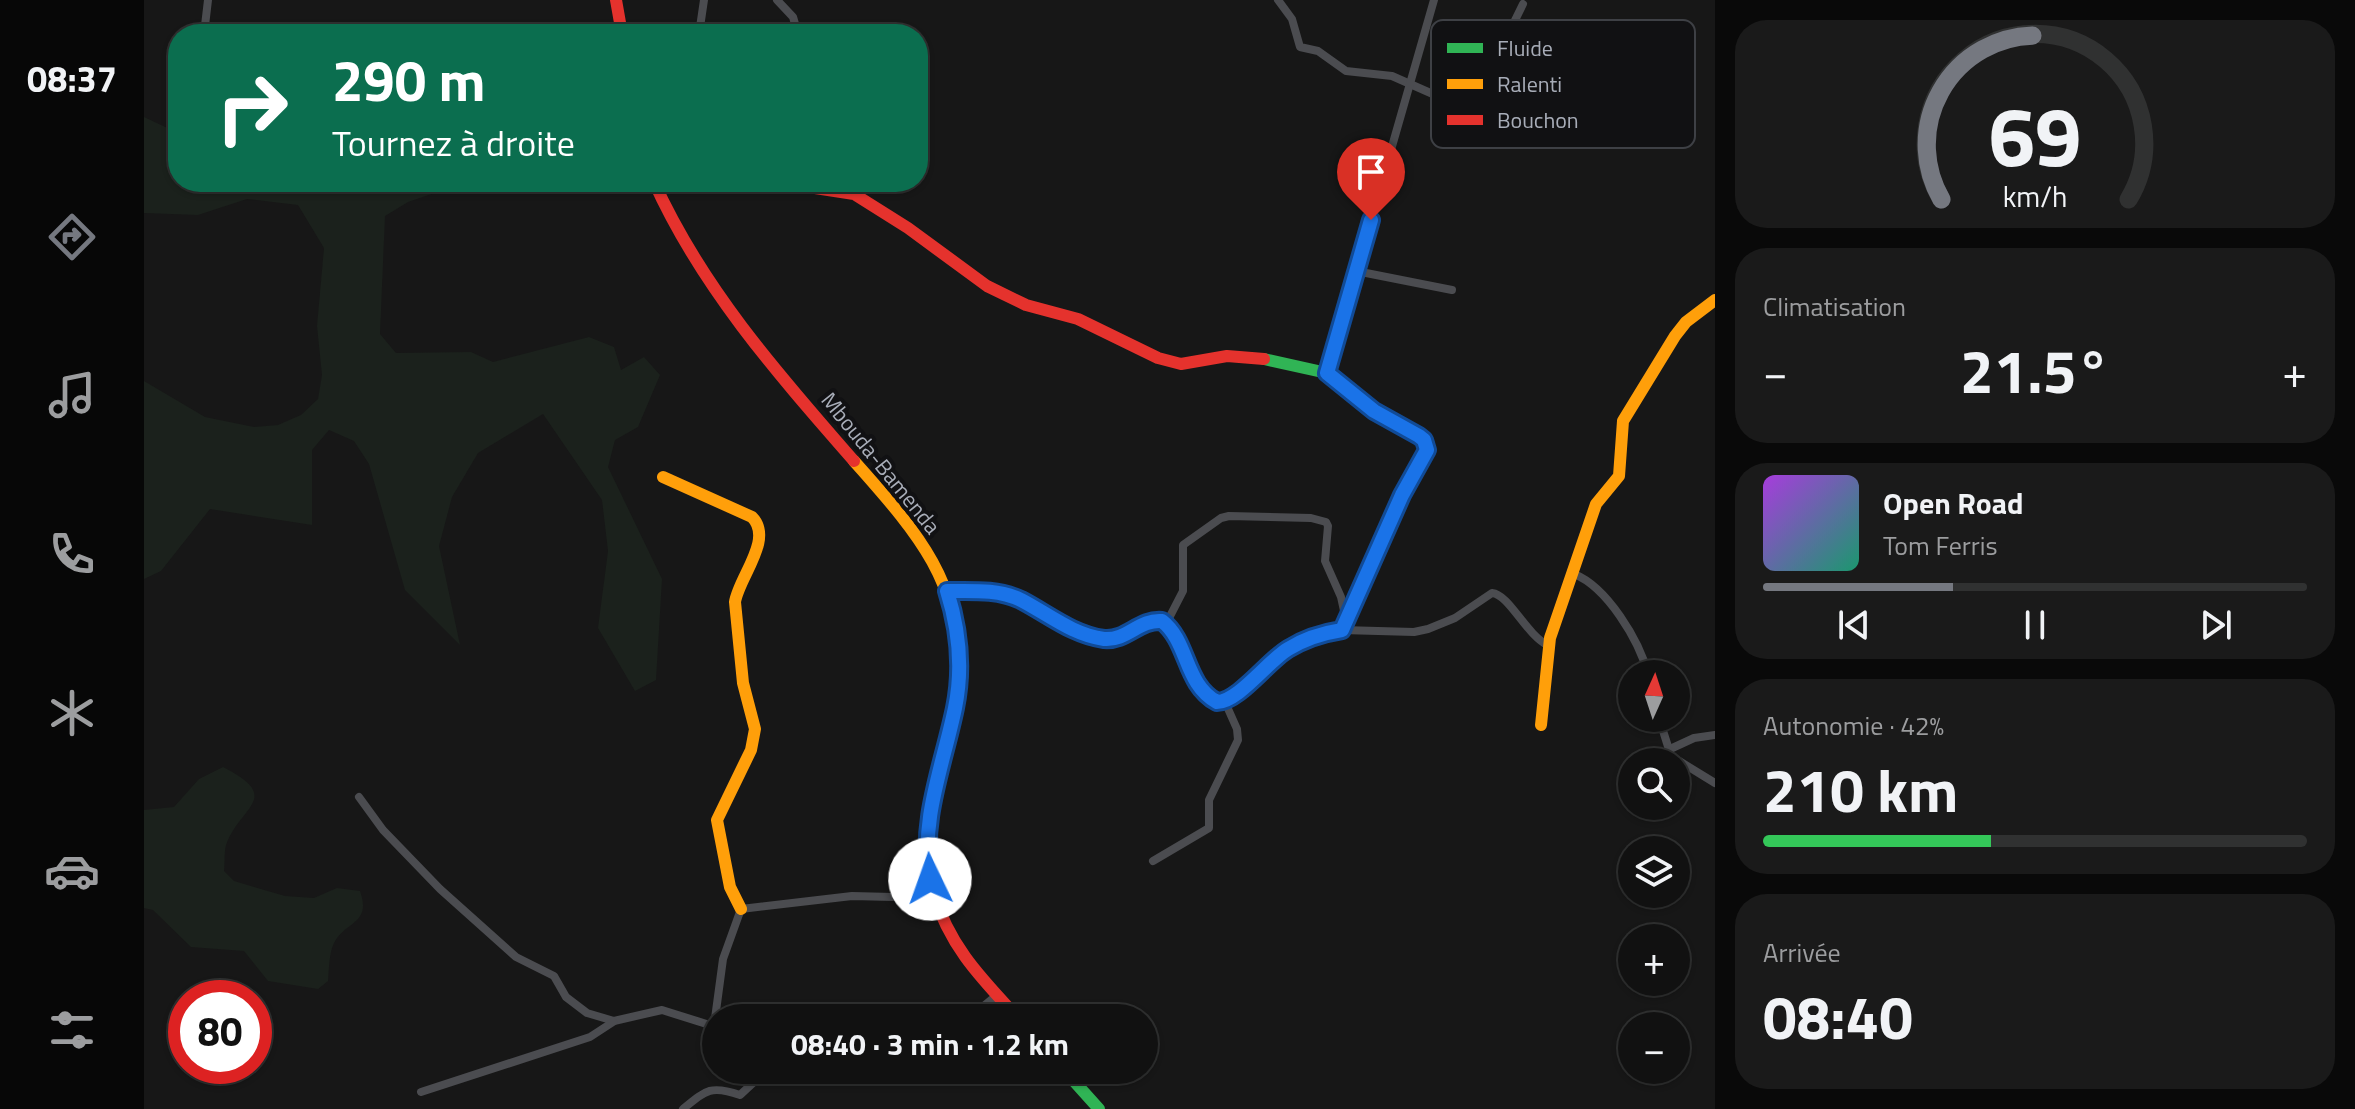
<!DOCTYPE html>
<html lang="fr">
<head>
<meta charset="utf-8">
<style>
	:root { --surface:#111; --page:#1a1a1a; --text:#f1f3f6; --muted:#9c9d9f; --line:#303131; --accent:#757880 }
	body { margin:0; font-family:"Titillium Web",sans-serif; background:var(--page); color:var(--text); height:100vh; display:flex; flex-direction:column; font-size:30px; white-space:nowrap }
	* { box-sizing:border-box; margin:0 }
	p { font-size:26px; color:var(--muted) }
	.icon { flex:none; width:44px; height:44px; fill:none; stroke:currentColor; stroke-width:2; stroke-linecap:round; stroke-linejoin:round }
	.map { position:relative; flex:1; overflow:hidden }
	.details { display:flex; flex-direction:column; gap:20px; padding:20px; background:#090909; width:640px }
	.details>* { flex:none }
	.guide { position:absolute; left:24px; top:24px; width:760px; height:168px; border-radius:32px; box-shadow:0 2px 6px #0004,0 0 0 2px var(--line); background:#0b6e4f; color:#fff; overflow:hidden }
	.needle { width:52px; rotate:3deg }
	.buttons { position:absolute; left:1474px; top:660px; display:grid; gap:16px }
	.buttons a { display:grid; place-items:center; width:72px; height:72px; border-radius:50%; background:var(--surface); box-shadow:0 2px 6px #0004,0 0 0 2px var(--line); font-size:40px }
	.speed { position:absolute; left:24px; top:980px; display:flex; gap:16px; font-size:40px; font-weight:700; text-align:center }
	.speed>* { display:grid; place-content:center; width:104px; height:104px; border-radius:50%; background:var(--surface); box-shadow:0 2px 6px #0004,0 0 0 2px var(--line); line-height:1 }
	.speed .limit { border:12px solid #d22; background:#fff; color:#111 }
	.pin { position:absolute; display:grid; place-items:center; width:68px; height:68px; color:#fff; margin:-82px -34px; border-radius:50% 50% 50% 0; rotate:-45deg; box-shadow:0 0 8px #0007 }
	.pin .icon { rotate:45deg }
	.me { position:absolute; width:88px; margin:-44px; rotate:357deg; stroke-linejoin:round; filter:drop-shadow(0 0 6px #0008) }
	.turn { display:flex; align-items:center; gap:28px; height:168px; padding:0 32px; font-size:36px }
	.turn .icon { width:104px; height:104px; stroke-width:2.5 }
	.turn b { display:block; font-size:56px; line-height:68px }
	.big { font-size:60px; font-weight:700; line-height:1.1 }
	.details .widget { flex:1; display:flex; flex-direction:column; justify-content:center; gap:12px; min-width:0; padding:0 28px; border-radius:32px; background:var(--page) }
	.details .dial { align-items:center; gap:0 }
	.dial svg { height:208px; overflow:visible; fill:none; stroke:var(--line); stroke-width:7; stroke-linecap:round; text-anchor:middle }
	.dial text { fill:var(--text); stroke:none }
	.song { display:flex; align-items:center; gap:24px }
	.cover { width:96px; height:96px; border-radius:12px; background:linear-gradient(135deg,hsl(280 70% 55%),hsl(160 70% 35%)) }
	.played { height:8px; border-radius:4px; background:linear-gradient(90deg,var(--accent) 35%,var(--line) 35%) }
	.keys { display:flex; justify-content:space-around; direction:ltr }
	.heat { display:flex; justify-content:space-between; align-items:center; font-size:44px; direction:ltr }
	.charge { height:12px; border-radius:6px; background:linear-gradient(90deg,#34c759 42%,var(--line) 0) }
	.trip { position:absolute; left:558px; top:1004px; width:456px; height:80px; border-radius:40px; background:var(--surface); box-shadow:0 2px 6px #0004,0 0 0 2px var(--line); font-weight:700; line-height:80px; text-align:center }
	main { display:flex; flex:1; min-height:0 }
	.menu { display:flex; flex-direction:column; width:144px; justify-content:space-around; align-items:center; background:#070707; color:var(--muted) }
	.menu .icon { width:56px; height:56px }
	.menu .selected { color:var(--accent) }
	.menu b { font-size:36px; color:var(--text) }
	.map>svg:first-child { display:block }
	.green { fill:#1b211c }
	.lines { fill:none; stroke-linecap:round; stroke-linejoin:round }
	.street { stroke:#4b4c50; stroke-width:8 }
	.fast { stroke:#30b455; stroke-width:12 }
	.slow { stroke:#ff9f0a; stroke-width:12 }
	.jam { stroke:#e5322d; stroke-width:12 }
	.route-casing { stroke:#114b97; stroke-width:20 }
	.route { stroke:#1a73e8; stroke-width:14 }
	.labels { text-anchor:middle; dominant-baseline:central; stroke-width:8; stroke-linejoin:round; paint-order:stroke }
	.street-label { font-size:22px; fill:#a8adb8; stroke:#111113 }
	.key { fill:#111113; stroke:#3e4045; stroke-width:2 }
	.key-label { font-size:22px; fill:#a8adb8 }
</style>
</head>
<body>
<main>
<nav class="menu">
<b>08:37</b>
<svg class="icon selected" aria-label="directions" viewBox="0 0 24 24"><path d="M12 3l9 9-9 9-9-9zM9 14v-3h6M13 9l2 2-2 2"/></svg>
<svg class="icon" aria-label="music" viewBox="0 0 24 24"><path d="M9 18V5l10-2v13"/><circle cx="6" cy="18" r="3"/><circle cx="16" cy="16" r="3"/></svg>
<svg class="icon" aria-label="phone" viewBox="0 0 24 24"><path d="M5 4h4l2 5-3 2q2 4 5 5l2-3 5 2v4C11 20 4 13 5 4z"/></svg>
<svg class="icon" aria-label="climate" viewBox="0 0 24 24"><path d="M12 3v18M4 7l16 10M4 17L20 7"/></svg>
<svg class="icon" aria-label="car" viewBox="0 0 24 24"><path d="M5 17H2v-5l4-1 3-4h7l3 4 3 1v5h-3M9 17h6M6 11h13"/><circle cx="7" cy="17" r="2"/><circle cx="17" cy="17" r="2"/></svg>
<svg class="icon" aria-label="filters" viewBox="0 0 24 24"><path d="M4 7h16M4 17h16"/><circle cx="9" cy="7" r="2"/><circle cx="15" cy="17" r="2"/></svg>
</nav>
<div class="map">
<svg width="1571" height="1109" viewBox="0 0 1571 1109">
	<rect width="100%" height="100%" fill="#171717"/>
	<g class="green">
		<polygon points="0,117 34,133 34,182 323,182 264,202 241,216 236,334 252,353 327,352 349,362 445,337 470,347 477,370 500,357 516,375 494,427 471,440 464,467 518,579 512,680 491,691 454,628 464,551 458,500 399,414 334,453 308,497 295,546 316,645 261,590 225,464 210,441 185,430 168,450 168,525 66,509 17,571 0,579 0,381 61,417 110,427 134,425 157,415 174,399 178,375 173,326 180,248 154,205 103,199 54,215 0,213"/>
		<path d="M79 767C140 798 96 806 82 845 80 853 81 863 80 871L90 881 141 896 170 898 193 888 216 891C228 924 201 921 190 943 185 953 185 970 184 981L174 989 124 981 100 951 47 947 9 910 0 908V810L30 807 55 779Z"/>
	</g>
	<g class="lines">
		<g class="street">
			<polyline points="633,0 649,17 654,34"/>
			<polyline points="1134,0 1148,19 1156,47 1174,51 1202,71 1248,76 1334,114 1342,110 1352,59 1379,4"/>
			<polyline points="60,34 64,0"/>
			<polyline points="555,34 560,0"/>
			<polyline points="1212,271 1308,290"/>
			<polyline points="1183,373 1290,0"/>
			<path d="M1430 574C1463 587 1495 640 1504 674"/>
			<path d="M803 591C828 591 854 589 877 600 904 614 929 635 960 639 983 641 995 619 1018 621 1045 642 1041 684 1073 702L1087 698 1120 667 1144 649 1167 638 1198 630 1270 632 1284 629 1311 618 1348 593C1366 595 1381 634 1405 646"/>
			<polyline points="1022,624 1039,591 1039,545 1077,518 1085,516 1167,518 1182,522 1184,526 1181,561 1197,597 1202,620"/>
			<polyline points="1515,718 1527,756 1571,783"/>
			<polyline points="1524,750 1550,738 1571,735"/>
			<polyline points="215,797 239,830 296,889 372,957 410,976 422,997 443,1013 470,1021 518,1010 572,1027"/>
			<polyline points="1009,861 1065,828 1065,800 1094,740 1093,729 1081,702"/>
			<polyline points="825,1018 853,995"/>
			<polyline points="570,1026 579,959 597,909 708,896 789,898"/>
			<polyline points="277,1092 446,1037 469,1022"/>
			<path d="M539 1109C562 1090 567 1085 596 1095L623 1070"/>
		</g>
		<g class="fast">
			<polyline points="1120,359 1183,373 1230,411 1275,436 1282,444 1282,454 1258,495 1198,630"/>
			<polyline points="920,1070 955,1109"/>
		</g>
		<g class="slow">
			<path d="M710 461C768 527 819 580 814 674 812 709 801 743 794 777 786 813 777 856 789 892"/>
			<path d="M519 477 608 517C630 539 595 577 591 602L599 683 611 729 607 750 573 820 586 887 597 909"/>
			<polyline points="1397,725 1406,638 1452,504 1475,476 1479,421 1531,336 1542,322 1571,300"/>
		</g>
		<g class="jam">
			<polyline points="472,0 478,34"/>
			<path d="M510 182C558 288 634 374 710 461"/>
			<polyline points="658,182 671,188 710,194 764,228 843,286 882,305 934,319 1014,358 1037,364 1083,356 1120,359"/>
			<path d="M789 892C806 947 836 977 874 1018"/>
		</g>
	</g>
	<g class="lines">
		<defs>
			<path id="route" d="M786 879C776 820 799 766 811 708 819 669 815 629 803 591 828 591 854 589 877 600 904 614 929 635 960 639 983 641 995 619 1018 621 1045 642 1040 684 1073 702 1094 702 1124 661 1144 649 1160 639 1179 633 1198 630L1258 495 1283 450 1280 440 1275 436 1230 411 1183 373 1227 220"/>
		</defs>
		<use href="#route" class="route-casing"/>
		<use href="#route" class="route"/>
	</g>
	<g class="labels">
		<g class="street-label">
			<text transform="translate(737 463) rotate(51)">Mbouda-Bamenda</text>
		</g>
	</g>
	<rect x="1287" y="20" width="264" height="128" rx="12" class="key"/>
	<rect x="1303" y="43" width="36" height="10" fill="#30b455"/>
	<rect x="1303" y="79" width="36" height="10" fill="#ff9f0a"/>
	<rect x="1303" y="115" width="36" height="10" fill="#e5322d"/>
	<g class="key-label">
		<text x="1353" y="56">Fluide</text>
		<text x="1353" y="92">Ralenti</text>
		<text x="1353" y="128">Bouchon</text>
	</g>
</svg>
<div class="buttons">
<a><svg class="needle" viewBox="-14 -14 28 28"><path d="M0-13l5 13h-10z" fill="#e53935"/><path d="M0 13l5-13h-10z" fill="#9c9d9f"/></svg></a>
<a><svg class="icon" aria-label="search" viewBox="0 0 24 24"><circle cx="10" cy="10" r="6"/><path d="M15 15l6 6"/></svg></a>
<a><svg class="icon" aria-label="layers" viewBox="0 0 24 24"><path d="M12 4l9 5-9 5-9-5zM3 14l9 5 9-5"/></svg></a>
<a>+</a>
<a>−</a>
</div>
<div class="speed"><div class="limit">80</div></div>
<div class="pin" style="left:1227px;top:220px;background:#d93025"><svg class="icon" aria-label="arrive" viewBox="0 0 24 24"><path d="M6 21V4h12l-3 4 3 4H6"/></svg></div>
<svg class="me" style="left:786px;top:879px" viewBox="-20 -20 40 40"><circle r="19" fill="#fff"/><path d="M0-13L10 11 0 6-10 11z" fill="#1a73e8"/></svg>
<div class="trip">08:40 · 3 min · 1.2 km</div>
<div class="guide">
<div class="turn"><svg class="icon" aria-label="right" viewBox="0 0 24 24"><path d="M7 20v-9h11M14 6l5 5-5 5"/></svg><div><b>290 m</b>Tournez à droite</div></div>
</div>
</div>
<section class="details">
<div class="widget dial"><svg viewBox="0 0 100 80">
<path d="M14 69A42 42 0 1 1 86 69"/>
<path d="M14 69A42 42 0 0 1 49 6" stroke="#757880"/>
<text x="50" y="56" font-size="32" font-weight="700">69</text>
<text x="50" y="72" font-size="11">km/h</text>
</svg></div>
<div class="widget"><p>Climatisation</p>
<div class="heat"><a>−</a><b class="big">21.5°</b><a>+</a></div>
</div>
<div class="widget">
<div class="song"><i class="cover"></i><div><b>Open Road</b><p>Tom Ferris</p></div></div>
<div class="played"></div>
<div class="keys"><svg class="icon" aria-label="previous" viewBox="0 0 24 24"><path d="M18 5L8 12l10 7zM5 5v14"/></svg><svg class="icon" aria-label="pause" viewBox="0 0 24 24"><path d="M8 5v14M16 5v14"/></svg><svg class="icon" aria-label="next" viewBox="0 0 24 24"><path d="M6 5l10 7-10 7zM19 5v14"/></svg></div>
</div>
<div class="widget"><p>Autonomie · 42%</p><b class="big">210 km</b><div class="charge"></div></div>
<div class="widget"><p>Arrivée</p><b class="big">08:40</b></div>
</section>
</main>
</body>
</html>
